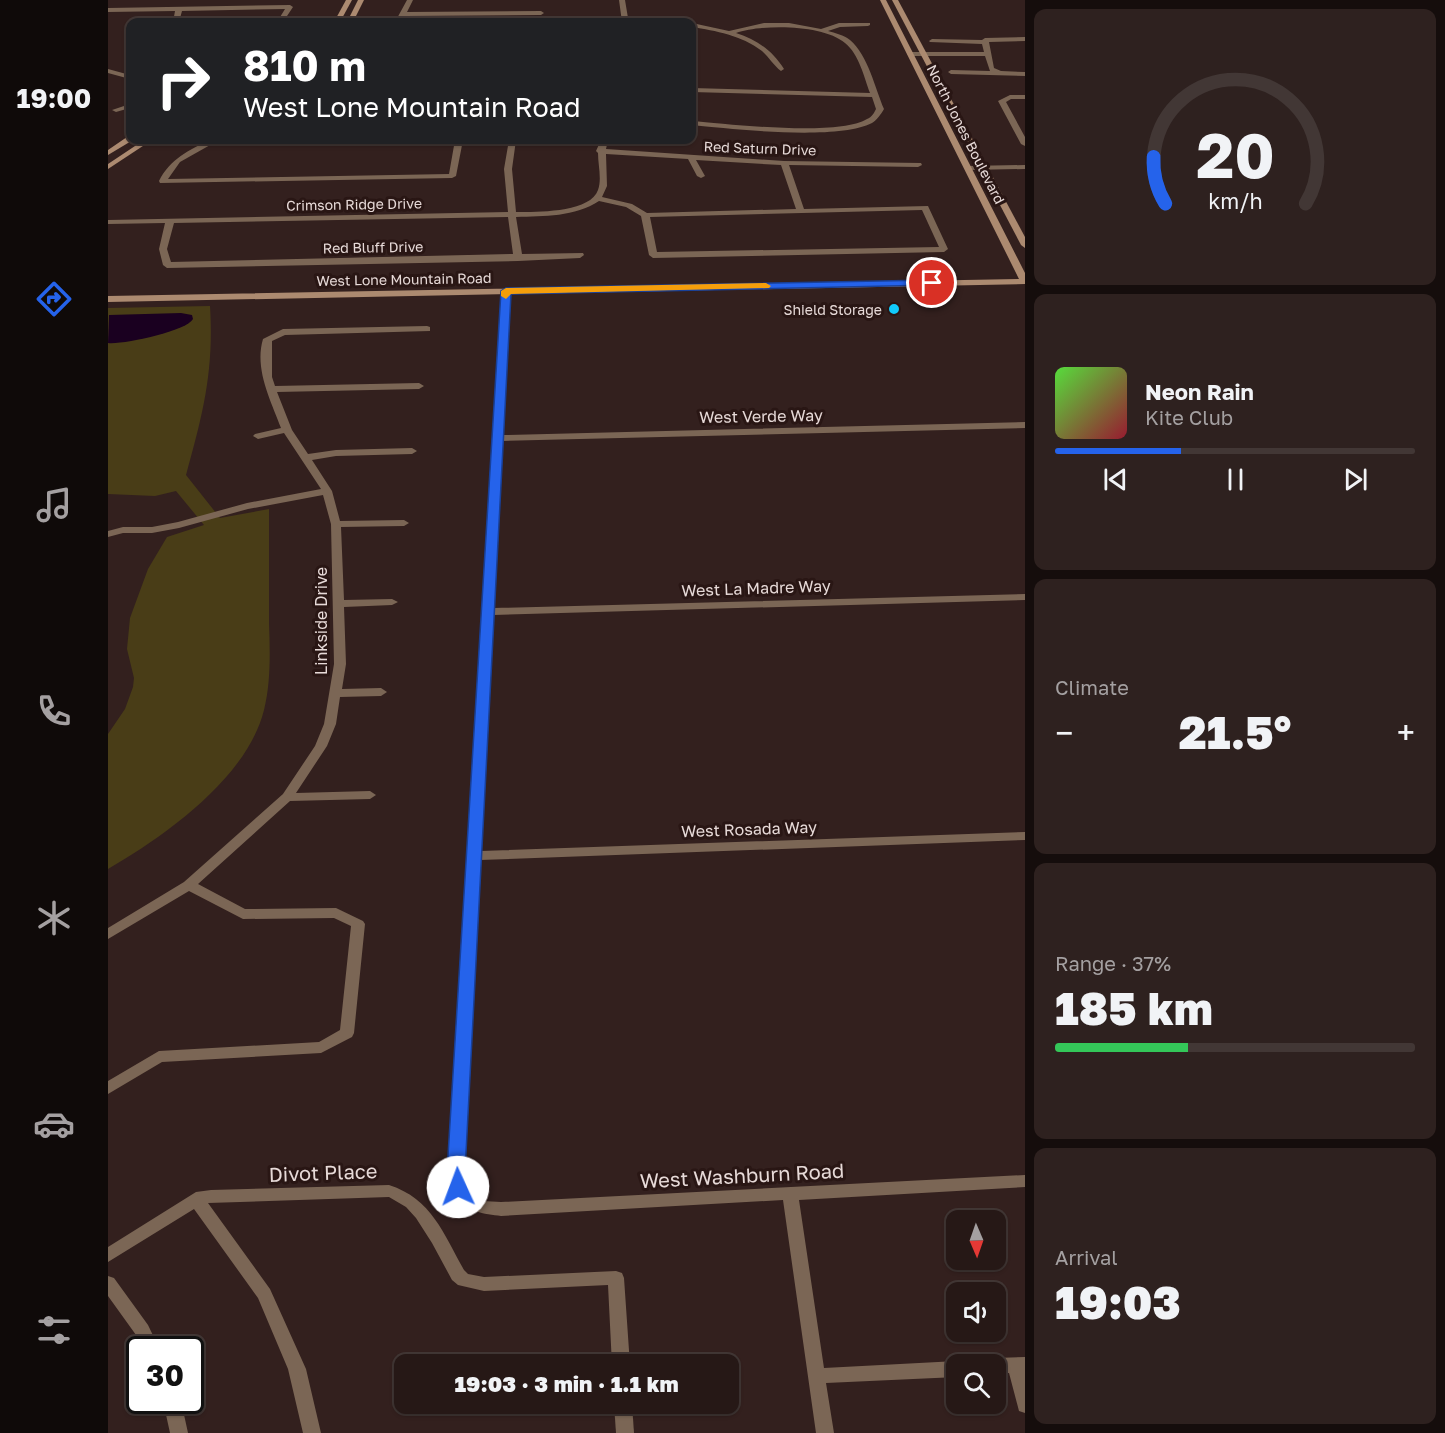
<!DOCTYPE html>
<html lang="en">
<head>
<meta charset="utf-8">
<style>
	:root { --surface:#261816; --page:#2e211f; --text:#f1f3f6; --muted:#a4a0a1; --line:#423735; --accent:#2563eb }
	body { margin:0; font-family:"Golos Text",sans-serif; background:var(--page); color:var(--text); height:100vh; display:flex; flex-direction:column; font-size:22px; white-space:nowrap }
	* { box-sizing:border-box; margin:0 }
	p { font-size:20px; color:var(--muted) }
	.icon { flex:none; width:33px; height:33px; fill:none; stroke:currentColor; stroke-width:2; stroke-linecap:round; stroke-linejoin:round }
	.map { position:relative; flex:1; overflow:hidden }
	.panel { display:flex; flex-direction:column; gap:9px; padding:9px; background:#150d0c; width:420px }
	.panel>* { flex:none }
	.banner { position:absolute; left:18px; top:18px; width:570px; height:126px; border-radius:12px; box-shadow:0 2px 4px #0004,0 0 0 2px var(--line); background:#202124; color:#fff; overflow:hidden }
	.needle { width:39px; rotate:178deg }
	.tools { position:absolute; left:838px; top:1210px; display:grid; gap:12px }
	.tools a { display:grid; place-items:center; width:60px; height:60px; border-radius:12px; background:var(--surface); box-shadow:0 2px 4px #0004,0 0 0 2px var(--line); font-size:30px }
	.speed { position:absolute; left:18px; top:1336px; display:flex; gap:12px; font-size:30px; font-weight:700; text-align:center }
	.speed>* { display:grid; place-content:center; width:78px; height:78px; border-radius:50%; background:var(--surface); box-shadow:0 2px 4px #0004,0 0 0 2px var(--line); line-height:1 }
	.speed .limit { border:3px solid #111; border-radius:9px; background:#fff; color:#111 }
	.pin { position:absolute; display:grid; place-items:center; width:51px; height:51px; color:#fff; margin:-26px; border:3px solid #fff; border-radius:50%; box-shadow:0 2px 6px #0007 }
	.me { position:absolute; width:66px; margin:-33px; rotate:358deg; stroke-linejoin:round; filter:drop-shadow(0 0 4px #0008) }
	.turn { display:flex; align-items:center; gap:21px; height:126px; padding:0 18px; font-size:27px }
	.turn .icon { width:78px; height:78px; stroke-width:2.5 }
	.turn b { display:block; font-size:42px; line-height:51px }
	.big { font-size:45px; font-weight:800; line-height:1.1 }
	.panel .tile { flex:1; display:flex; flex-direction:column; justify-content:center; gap:9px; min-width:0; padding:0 21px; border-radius:12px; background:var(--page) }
	.panel .dial { align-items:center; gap:0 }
	.dial svg { height:156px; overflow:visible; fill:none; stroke:var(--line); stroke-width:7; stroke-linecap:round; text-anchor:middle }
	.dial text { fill:var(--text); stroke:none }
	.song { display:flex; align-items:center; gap:18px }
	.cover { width:72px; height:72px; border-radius:9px; background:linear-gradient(135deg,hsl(110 70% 55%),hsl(350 70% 35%)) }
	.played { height:6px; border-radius:3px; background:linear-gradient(90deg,var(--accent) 35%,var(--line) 35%) }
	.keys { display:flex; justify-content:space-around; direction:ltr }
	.heat { display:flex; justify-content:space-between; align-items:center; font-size:33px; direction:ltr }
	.charge { height:9px; border-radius:4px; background:linear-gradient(90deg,#34c759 37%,var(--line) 0) }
	.trip { position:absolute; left:286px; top:1354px; width:345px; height:60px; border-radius:12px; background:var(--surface); box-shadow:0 2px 4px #0004,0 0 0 2px var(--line); font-weight:800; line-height:60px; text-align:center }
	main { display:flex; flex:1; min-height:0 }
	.tab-bar { display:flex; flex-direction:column; width:108px; justify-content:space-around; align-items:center; background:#0f0a09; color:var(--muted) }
	.tab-bar .icon { width:42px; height:42px }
	.tab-bar .on { color:var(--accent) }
	.tab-bar b { font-size:27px; color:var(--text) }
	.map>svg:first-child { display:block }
	.green { fill:#493d17 }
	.water { fill:#1a0020 }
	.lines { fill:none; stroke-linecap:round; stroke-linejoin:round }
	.street { fill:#7b6655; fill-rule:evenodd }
	.secondary { fill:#ac8a70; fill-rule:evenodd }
	.route { fill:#2563eb; stroke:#184099; stroke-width:1.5 }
	.slow { fill:#f59e0b }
	.poi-dot { fill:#11cafb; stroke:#291614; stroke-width:2 }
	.labels { text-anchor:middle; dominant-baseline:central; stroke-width:6; stroke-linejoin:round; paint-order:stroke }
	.far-street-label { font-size:14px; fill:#e7dad8; stroke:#291614 }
	.far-poi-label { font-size:14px; fill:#e7dad8; stroke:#291614; text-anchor:end }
	.street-label { font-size:16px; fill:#e7dad8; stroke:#291614 }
	.near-street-label { font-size:20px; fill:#e7dad8; stroke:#291614 }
</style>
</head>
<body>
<main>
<nav class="tab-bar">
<b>19:00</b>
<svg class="icon on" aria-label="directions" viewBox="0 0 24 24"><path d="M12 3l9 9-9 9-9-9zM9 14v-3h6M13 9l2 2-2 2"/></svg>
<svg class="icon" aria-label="music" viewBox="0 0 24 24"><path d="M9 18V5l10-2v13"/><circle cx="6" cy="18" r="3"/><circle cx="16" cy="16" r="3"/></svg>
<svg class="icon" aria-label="phone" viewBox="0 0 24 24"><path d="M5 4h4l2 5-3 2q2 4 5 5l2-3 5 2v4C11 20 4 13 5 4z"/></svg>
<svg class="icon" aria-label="climate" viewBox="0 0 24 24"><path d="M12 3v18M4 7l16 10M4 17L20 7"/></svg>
<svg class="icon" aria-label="car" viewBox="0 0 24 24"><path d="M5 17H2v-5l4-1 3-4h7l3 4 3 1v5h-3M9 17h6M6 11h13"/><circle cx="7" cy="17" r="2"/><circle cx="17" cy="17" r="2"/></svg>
<svg class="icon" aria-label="filters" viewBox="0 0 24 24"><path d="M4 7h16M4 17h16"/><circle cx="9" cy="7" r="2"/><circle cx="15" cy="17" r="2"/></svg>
</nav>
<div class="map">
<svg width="917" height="1433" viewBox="0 0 917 1433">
	<rect width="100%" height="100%" fill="#33201e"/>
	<path class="green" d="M102 306C106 372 95 413 78 475L112 518 161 509C161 547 161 585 161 623 162 651 163 682 156 710 139 778 57 836 0 869V734L17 709 25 687 26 678 19 649 22 618 40 569 59 537 96 525 68 491 47 496 0 494V308Z"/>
	<path class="water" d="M73 313 84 315 85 319C79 331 14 345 0 343L1 315Z"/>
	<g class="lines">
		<g class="street">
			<polygon points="299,0 305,0 299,12 433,11 436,13 433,15 297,16 293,22 287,22"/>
			<polygon points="511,0 517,0 520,18 567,20 570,22 514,22"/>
			<polygon points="182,5 185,7 175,22 169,22 177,9 74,11 71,22 65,22 67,11 0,12 0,8"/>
			<path d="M584 23 621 31 656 23H681L713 29 731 23H762V25L760 26 732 27 720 31C727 33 736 35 742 40 760 55 767 88 776 109 773 114 769 120 764 123 729 141 624 129 584 125V121C621 124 729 137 759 119 764 117 766 113 768 109L764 97 584 92V88L762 93C756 77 751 54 737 43 715 24 654 24 628 33 649 40 664 50 676 69L673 71C666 66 661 57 654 51 633 35 608 31 584 27Z"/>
			<polygon points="917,37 917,41 881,42 886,68 893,71 917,72 917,76 843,74 840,72 843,70 882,71 877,56 802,56 799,54 802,52 876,52 874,44 822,42 821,41 824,39 874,40 877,38"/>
			<polygon points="0,69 22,75 22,79 0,73"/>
			<polygon points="902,95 917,95 917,99 903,99 898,102 917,137 917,146 913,144 890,101"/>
			<polygon points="22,104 22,108 8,112 4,110"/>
			<path d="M102 140H111L72 162 60 179 341 174 347 140H355L348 176 344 178 52 183 51 181C62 159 81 150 102 140Z"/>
			<path d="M401 140H408L404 169 408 212C428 212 482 213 490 190 494 179 490 165 490 153L488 151 493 140H500L498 149 676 161 813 163 814 165 810 167 681 165 696 209 820 206 840 249 836 252 545 258 541 255 533 216 518 207 491 201C467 217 436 216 408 217L414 254 475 253 476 255 472 258 410 261 59 268 55 265 51 249 57 223 0 224V220L400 212 396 169ZM498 154 580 159 589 176 593 178 597 176 588 160 673 165 688 209 539 213 524 204 494 197 499 186ZM814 210 831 247 549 252 542 217ZM400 217 405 254 63 262 59 249 66 223Z"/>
			<polygon points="917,165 917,169 860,170 856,168 860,166"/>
			<path d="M398 288 402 291 395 435 917 422V428L394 441 386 608 917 594V600L385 615 373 851 917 832V840L372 860 356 1172 360 1189 375 1201 393 1202 917 1175V1187L691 1200 716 1368 849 1361 856 1365H849V1377L718 1383 726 1433H708L675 1200 393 1216C377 1214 356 1212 346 1195 343 1189 342 1179 340 1172L394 291Z"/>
			<path d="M319 326 322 327V331L177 335 164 341V377L167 386 311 383 316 386 311 389 169 392 184 430 200 454 228 450 304 448 309 451 304 454 228 456 204 460 224 491 232 521 296 520 301 523 296 526 233 527 236 600 284 599 290 602 284 605 236 607 238 664 234 689 273 688 279 692 273 696 232 697 228 724 219 746 188 793 262 791 268 795 262 799 182 801 90 884 137 909 228 908 255 921 257 924 246 1033 244 1037 213 1053 54 1062 0 1094V1081L51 1051 211 1042 232 1030 243 926 226 918 135 919 81 891 0 939V928L76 882 175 794 207 746 216 724 226 664 223 524 215 495 140 509 71 528 44 533H15L0 537V531L15 527H44L70 522 139 503 213 489 176 433 150 439 145 436 147 434 173 428C163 401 146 369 155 339L175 329Z"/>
			<path d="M281 1185C324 1199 335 1233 356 1270L360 1274 376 1277 508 1271 514 1273 516 1278 522 1365H504L500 1285 376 1291 350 1285 344 1280 324 1243 308 1218 298 1207 281 1197 100 1203 162 1289 198 1369 213 1433H195L180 1369 150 1298 86 1209 0 1262V1247L88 1192 103 1190Z"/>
			<polygon points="0,1276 6,1278 40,1325 52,1350 35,1350 28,1335 0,1296"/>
			<polygon points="917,1357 917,1413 911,1411 901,1373 888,1374 888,1365 880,1365 882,1361 888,1358"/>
			<polygon points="55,1401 73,1401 80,1433 62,1433"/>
			<polygon points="506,1404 524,1404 526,1433 508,1433"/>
		</g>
		<g class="secondary">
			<polygon points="238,0 244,0 232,22 226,22"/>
			<polygon points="250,0 256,0 245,22 239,22"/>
			<polygon points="772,0 778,0 917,273 917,284 0,302 0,296 911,279"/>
			<polygon points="784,0 790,0 917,237 917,248 913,245"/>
			<polygon points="19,137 22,137 22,140 25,140 0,155 0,150"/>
			<polygon points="36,140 44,140 0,169 0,164"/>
		</g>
	</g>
	<polygon class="route" points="824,280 829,283 828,285 403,294 357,1172 359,1187 357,1192 350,1194 344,1192 339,1172 393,291 398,288"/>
	<polygon class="slow" points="658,283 663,286 661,288 403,294 398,299 393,296 393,291 398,288"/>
	<circle class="poi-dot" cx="786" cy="309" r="6"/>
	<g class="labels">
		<g class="far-street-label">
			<text transform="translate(858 134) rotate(63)">North Jones Boulevard</text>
			<text transform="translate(652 148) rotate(2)">Red Saturn Drive</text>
			<text transform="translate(246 204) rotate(-1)">Crimson Ridge Drive</text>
			<text transform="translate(265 247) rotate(-1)">Red Bluff Drive</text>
			<text transform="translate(296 279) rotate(-1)">West Lone Mountain Road</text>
		</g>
		<g class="far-poi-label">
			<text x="774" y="309">Shield Storage</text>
		</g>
		<g class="street-label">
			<text transform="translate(653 416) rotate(-1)">West Verde Way</text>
			<text transform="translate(648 588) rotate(-2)">West La Madre Way</text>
			<text transform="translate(213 621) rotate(-90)">Linkside Drive</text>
			<text transform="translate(641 829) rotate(-2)">West Rosada Way</text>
		</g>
		<g class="near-street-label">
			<text transform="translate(215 1172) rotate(-2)">Divot Place</text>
			<text transform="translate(634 1175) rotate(-3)">West Washburn Road</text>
		</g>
	</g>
</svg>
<div class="tools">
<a><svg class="needle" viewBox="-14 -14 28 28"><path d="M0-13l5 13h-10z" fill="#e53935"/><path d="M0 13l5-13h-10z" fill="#a4a0a1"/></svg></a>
<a><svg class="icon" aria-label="sound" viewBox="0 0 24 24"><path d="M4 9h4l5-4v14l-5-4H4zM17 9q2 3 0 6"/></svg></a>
<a><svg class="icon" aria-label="search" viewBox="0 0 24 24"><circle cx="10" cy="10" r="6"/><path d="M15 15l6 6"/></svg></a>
</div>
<div class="speed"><div class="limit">30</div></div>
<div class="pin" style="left:824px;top:283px;background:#d93025"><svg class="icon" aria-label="arrive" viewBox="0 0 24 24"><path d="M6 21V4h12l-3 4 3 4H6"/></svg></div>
<svg class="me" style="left:350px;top:1187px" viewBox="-20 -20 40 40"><circle r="19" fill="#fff"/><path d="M0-13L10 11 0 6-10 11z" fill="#2563eb"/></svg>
<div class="trip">19:03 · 3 min · 1.1 km</div>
<div class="banner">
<div class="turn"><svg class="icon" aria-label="right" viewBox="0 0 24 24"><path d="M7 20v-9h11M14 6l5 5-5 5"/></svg><div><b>810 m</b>West Lone Mountain Road</div></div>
</div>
</div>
<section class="panel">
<div class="tile dial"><svg viewBox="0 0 100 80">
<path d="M14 69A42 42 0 1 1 86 69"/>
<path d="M14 69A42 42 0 0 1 8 45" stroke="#2563eb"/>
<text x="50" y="56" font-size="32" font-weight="700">20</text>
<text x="50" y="72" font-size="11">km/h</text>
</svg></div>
<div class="tile">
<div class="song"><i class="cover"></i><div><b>Neon Rain</b><p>Kite Club</p></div></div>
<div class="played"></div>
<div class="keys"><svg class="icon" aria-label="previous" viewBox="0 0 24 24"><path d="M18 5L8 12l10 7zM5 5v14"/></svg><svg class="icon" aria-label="pause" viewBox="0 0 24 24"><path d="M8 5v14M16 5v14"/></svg><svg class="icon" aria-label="next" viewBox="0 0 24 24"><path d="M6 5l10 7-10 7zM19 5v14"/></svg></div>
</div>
<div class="tile"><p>Climate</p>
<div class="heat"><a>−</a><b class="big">21.5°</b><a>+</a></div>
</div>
<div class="tile"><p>Range · 37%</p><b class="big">185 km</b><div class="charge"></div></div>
<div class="tile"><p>Arrival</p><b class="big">19:03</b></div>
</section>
</main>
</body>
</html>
